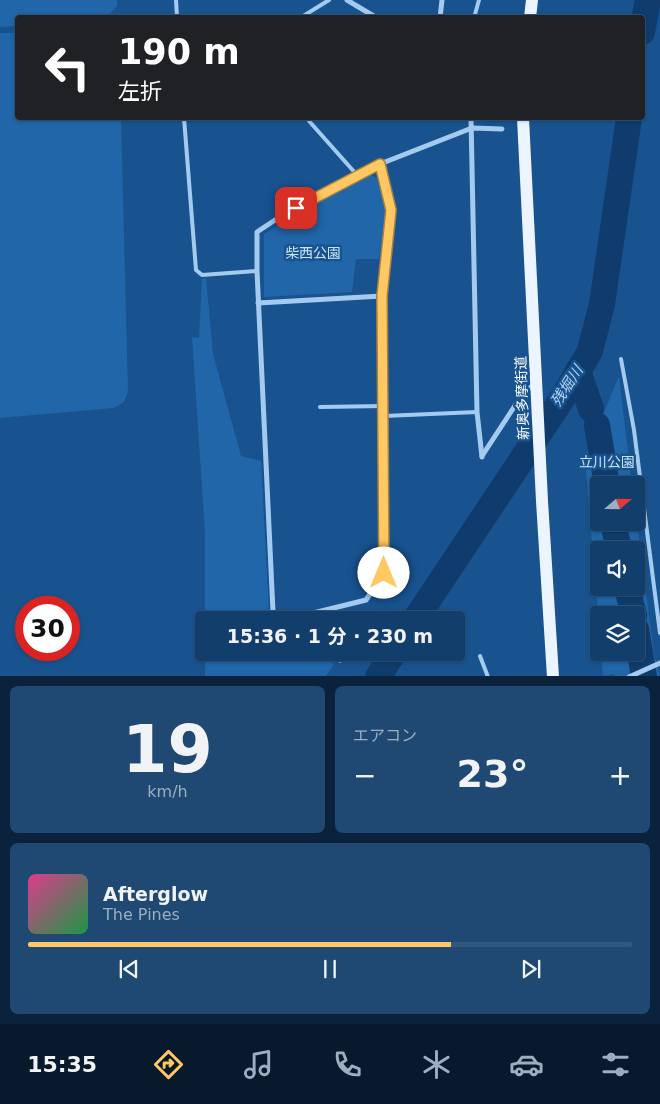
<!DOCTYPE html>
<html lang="ja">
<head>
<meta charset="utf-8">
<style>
	:root { --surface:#123e6b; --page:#1f4973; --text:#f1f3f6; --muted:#9caec1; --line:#31577e; --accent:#ffc862 }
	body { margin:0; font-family:"DejaVu Sans","Noto Sans JP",sans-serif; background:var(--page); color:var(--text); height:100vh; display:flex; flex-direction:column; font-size:19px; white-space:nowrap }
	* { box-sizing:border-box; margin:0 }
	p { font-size:16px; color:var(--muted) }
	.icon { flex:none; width:28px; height:28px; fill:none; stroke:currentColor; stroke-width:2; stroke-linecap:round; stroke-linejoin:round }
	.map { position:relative; height:676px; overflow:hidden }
	.details { display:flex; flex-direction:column; gap:10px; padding:10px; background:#0a223b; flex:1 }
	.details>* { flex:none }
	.banner { position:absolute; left:15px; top:15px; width:630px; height:105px; border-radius:5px; box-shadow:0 1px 4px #0004,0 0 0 1px var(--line); background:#202124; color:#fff; overflow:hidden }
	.needle { width:32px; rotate:70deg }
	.fabs { position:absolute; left:590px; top:476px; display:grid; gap:10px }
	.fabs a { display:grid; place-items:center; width:55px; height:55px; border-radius:5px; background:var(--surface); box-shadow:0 1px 4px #0004,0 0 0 1px var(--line); font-size:25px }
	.speed { position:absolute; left:15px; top:596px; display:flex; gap:10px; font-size:25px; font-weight:700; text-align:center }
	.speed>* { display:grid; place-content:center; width:65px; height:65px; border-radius:50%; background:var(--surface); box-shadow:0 1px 4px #0004,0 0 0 1px var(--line); line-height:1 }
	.speed .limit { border:8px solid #d22; background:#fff; color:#111 }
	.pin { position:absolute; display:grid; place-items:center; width:42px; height:42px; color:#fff; margin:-21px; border-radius:10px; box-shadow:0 2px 8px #0006 }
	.me { position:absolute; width:55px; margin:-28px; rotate:0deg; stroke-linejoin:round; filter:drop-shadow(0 0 4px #0008) }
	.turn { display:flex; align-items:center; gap:18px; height:105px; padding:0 20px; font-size:22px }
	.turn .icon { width:65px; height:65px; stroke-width:2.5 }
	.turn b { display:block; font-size:35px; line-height:42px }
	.big { font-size:38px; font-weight:700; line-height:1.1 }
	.details .widget { flex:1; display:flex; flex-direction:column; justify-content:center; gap:8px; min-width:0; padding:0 18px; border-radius:8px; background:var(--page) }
	.details .dial { align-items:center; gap:0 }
	.dial b { font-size:65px; line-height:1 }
	.song { display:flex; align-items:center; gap:15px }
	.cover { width:60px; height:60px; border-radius:8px; background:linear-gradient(135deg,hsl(330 70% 55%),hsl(140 70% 35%)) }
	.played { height:5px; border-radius:2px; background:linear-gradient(90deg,var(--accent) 70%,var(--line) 70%) }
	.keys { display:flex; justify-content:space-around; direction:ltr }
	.heat { display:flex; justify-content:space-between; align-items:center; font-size:28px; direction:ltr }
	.details .tiles { flex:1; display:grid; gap:10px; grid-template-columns:1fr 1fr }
	.widget:last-child { grid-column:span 2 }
	.trip { position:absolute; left:195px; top:611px; width:270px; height:50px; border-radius:5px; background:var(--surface); box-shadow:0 1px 4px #0004,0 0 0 1px var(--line); font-weight:700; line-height:50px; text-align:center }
	.menu { display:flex; height:80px; justify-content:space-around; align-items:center; background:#07192b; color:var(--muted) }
	.menu .icon { width:35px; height:35px }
	.menu .active { color:var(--accent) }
	.menu b { font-size:22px; color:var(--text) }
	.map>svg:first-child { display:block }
	.green { fill:#2066a8; fill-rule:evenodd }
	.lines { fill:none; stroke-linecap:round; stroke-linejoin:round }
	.river { stroke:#0f3c6c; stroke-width:26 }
	.service { stroke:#a4cbef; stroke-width:4 }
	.minor { stroke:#a4cbef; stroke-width:5 }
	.primary { stroke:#ecf5ff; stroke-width:12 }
	.route-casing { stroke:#a68240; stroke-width:12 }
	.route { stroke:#ffc862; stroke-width:9 }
	.labels { text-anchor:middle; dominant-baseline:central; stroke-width:5; stroke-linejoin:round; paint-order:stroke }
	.park-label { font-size:14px; fill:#cbe3fb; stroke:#18538f }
	.street-label { font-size:14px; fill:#fff; stroke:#18538f }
	.water-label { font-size:15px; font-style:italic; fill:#b0d4f6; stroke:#18538f }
</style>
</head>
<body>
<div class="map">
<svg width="660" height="677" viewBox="0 0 660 677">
	<rect width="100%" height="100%" fill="#18538f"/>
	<g class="green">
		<polygon points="0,0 117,0 117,6 107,17 18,18 17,26 0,27"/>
		<polygon points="0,33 17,33 18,118 121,118 128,392 124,402 114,408 0,418"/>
		<polygon points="365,173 377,178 386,211 379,259 356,259 352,292 264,297 264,234"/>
		<polygon points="206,278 213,354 241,456 261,461 269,613 277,620 205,620 205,533 192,337 199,338 202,279"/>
		<path d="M619 376 632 485H599V522H636V515L654 654 660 676H615L614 674 603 676 601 653 636 652V615H599V624L585 458ZM599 550H636V588H599Z"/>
		<polygon points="205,653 319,653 334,664 326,676 205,676"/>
	</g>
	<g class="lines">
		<g class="river">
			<polyline points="642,32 648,0"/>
			<polyline points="578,371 591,409"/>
			<polyline points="597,425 607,485"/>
			<polyline points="613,522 619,550"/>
			<polyline points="627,588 634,615"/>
			<polyline points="415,620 562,399 590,351 602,304 629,118"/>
			<polyline points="636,629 644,677"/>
			<polyline points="378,677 394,652"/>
		</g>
		<g class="service">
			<polyline points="176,0 177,18"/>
			<polyline points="300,18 329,0"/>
			<polyline points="474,18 479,0"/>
			<polyline points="184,118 196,270 202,275 257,271"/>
			<polyline points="309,121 357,175"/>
			<polyline points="621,359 634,430 660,633"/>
			<polyline points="320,407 384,406"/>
			<polyline points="384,416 477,412"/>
			<polyline points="480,656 488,677"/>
		</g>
		<g class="minor">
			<polyline points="347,0 377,18"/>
			<polyline points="440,18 442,0"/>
			<polyline points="471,118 477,412 482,457"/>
			<polyline points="258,303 382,296"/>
			<polyline points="482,456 518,401 534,384"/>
			<polyline points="284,619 273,612 257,271 257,232 281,216 380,164 472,128 502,129"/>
			<polyline points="285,620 366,600 384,573 382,296 391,210 380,164"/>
			<polyline points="329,652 340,660"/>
			<polyline points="629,677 660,663"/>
		</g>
		<g class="primary">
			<polyline points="530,18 532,0"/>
			<polyline points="523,118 542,501 553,677"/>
		</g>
	</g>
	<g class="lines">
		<defs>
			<polyline id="route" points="296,208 380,164 391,210 382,296 384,573"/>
		</defs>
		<use href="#route" class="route-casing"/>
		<use href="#route" class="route"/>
	</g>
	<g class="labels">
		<g class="park-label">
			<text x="313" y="253">柴西公園</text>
			<text x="607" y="462">立川公園</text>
		</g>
		<g class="street-label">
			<text transform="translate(522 398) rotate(-92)">新奥多摩街道</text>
		</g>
		<g class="water-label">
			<text transform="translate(567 386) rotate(-57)">残堀川</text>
		</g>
	</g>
</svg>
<div class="fabs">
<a><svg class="needle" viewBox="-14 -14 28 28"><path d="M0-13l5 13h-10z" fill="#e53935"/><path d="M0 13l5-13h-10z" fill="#9caec1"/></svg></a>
<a><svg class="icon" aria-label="sound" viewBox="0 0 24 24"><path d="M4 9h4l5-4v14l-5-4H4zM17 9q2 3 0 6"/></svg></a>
<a><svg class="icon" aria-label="layers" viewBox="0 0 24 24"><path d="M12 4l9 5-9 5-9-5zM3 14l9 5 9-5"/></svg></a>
</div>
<div class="speed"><div class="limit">30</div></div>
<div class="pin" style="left:296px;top:208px;background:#d93025"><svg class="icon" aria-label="arrive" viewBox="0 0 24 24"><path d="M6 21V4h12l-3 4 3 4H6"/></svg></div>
<svg class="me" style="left:384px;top:573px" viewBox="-20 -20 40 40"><circle r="19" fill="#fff"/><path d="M0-13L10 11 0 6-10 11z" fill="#ffc862"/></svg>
<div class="trip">15:36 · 1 分 · 230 m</div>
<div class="banner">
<div class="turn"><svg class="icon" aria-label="left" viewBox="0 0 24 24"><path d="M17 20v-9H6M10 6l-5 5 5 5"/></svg><div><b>190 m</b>左折</div></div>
</div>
</div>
<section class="details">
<div class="tiles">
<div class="widget dial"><b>19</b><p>km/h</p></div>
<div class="widget"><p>エアコン</p>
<div class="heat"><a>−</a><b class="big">23°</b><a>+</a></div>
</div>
<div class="widget">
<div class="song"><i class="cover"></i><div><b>Afterglow</b><p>The Pines</p></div></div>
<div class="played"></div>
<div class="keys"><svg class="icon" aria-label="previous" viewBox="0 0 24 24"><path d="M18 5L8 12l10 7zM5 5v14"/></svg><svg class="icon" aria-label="pause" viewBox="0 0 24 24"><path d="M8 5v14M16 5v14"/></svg><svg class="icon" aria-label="next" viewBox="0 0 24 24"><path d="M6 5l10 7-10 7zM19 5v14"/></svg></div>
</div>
</div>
</section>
<nav class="menu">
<b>15:35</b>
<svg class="icon active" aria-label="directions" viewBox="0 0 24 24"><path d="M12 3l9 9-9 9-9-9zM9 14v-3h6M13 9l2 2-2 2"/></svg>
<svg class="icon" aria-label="music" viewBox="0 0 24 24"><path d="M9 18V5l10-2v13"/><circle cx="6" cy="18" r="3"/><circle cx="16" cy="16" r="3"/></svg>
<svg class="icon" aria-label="phone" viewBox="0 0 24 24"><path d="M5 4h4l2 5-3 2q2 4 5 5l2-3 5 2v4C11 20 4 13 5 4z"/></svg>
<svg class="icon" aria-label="climate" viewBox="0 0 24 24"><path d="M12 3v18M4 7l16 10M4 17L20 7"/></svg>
<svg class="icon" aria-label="car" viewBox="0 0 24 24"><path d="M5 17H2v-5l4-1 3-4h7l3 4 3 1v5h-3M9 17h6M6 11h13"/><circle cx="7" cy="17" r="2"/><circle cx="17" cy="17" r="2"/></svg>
<svg class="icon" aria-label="filters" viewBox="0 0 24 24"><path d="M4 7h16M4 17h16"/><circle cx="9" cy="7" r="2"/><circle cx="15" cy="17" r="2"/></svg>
</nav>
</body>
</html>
